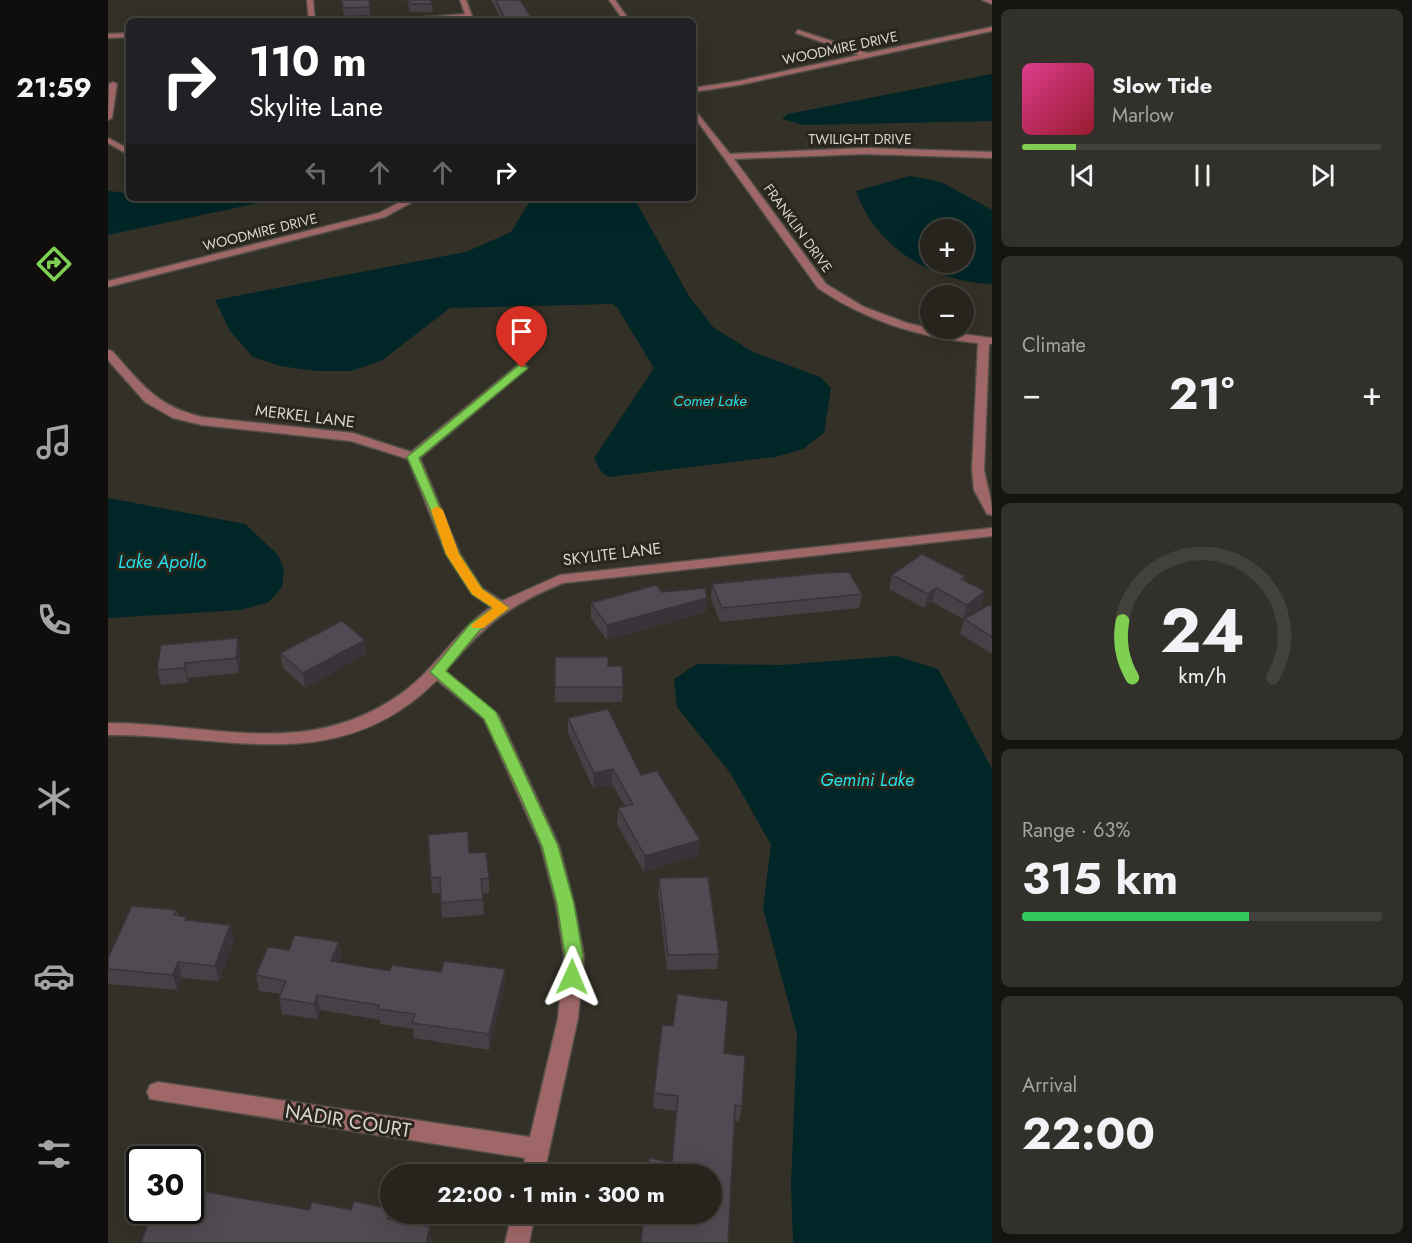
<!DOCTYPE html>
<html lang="en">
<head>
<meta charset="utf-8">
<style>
	:root { --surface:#26241d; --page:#32302a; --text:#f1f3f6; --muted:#a4a4a4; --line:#42413b; --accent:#7fd052 }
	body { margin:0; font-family:Jost,sans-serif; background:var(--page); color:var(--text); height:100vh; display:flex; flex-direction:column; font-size:22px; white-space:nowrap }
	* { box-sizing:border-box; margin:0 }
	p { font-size:20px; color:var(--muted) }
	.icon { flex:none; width:33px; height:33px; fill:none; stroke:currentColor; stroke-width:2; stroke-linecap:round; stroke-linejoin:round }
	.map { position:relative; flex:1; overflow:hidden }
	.details { display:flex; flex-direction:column; gap:9px; padding:9px; background:#151410; width:420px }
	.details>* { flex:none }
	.banner { position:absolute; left:18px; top:18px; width:570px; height:183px; border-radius:9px; box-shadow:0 6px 24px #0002,0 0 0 2px var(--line); background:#202124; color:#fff; overflow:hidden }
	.tools { position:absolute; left:812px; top:219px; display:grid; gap:12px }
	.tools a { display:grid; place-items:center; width:54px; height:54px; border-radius:50%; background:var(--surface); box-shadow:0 6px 24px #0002,0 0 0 2px var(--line); font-size:30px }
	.speed { position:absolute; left:18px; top:1146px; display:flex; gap:12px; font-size:30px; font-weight:700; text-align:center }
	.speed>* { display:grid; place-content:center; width:78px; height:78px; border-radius:50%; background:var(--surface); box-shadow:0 6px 24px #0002,0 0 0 2px var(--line); line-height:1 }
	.speed .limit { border:3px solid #111; border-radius:9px; background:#fff; color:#111 }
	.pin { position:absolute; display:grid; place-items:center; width:51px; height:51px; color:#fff; margin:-62px -26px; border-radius:50% 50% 50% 0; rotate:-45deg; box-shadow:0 0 6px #0007 }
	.pin .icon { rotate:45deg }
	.me { position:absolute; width:66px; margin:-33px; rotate:1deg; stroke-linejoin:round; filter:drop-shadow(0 0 4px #0008) }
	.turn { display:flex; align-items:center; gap:21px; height:126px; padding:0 24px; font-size:27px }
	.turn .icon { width:78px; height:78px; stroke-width:2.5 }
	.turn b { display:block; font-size:42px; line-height:51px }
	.lanes { display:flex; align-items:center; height:57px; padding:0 24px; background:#0003; justify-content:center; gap:30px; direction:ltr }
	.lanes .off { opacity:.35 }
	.big { font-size:45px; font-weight:700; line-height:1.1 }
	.details .widget { flex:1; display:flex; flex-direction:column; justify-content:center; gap:9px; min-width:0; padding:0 21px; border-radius:9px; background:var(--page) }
	.details .dial { align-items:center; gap:0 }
	.dial svg { height:156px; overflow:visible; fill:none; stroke:var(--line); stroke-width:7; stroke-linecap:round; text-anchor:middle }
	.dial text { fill:var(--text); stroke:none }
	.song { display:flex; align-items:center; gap:18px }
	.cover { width:72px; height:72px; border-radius:9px; background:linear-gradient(135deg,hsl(330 70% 55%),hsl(350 70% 35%)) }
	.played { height:6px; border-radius:3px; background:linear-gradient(90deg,var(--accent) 15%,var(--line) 15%) }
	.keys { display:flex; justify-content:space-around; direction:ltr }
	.heat { display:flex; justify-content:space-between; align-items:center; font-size:33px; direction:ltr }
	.charge { height:9px; border-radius:4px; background:linear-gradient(90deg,#34c759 63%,var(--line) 0) }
	.trip { position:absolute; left:272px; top:1164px; width:342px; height:60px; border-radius:30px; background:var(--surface); box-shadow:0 6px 24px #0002,0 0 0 2px var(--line); font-weight:700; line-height:60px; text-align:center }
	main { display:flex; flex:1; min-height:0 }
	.dock { display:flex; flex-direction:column; width:108px; justify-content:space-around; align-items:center; background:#0f0e0c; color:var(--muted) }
	.dock .icon { width:42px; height:42px }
	.dock .current { color:var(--accent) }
	.dock b { font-size:27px; color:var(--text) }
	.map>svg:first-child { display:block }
	.water { fill:#002628; fill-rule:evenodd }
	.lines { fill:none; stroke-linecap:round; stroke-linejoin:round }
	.minor-casing { stroke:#514e45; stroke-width:3 }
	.minor { fill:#a06768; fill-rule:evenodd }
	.wall { fill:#464047 }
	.shaded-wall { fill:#393439 }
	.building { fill:#514a52; stroke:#393439; stroke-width:1.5 }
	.route { fill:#7fd052; stroke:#538735; stroke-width:1.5 }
	.slow { fill:#f59e0b }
	.labels { text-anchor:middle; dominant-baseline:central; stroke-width:6; stroke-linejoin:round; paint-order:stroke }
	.far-street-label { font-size:14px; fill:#d7d5cf; stroke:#29261d }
	.far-water-label { font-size:15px; font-style:italic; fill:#24dee7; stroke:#29261d }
	.street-label { font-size:16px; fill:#d7d5cf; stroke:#29261d }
	.water-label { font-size:18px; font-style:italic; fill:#24dee7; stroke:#29261d }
	.near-street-label { font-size:20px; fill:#d7d5cf; stroke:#29261d }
</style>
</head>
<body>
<main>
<nav class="dock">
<b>21:59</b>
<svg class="icon current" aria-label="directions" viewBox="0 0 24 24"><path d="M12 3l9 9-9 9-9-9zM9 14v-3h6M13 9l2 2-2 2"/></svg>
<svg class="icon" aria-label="music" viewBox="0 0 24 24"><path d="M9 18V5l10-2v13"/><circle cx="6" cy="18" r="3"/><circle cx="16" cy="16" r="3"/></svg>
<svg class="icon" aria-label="phone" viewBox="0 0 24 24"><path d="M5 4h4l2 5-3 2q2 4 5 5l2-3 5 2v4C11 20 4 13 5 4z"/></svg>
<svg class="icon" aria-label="climate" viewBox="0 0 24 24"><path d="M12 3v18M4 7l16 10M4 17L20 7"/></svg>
<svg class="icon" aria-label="car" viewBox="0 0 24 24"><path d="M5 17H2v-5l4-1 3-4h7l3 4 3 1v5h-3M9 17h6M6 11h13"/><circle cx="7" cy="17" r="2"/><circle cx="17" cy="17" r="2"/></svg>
<svg class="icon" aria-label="filters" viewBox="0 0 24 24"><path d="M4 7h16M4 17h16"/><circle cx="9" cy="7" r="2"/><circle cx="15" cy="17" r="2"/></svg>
</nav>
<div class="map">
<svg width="884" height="1243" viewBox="0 0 884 1243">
	<rect width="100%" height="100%" fill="#333027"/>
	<g class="water">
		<polygon points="884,74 884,121 696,125 674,119 680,114"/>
		<path d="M802 176 833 182 884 210V284C825 282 768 248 748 191ZM822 230H855V262H822Z"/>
		<polygon points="0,191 21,193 21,198 174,198 0,235"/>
		<polygon points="424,198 526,198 581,296 605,327 645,352 712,377 723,388 716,433 695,449 667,457 500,477 492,470 486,458 546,368 509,307 504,304 342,308 273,361 243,371 208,371 172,366 145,357 122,331 107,300 358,252 403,232"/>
		<polygon points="0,498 137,524 170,555 176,569 174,587 161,602 133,610 0,618"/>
		<polygon points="788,656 830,669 884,769 884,1243 685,1243 683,1186 689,1034 655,908 663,845 623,774 569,707 566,679 589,664 674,665"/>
	</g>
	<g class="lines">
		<defs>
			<g id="minor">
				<polygon points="199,0 205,0 207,21 201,21"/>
				<polygon points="352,0 358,0 366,21 360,21 359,18 271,21 357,14"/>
				<polygon points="501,0 507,0 522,21 516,21"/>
				<polygon points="874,0 884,0 884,4"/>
				<polygon points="884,27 884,31 631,85 585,92 585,88 631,81 751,55 688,33 690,30 760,53"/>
				<polygon points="21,33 21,37 0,38 0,34"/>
				<polygon points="5,82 9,84 4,118 0,120 1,84"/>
				<path d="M585 108 622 154 757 148 884 152V158L757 154 626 159 718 284 756 307 799 323 839 332 884 338V344H881L876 470C879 486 884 499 884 515L879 514 866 490 864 470 870 343C813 338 758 321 710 288L585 115Z"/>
				<polygon points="0,138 21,149 21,155 0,143"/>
				<polygon points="300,198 312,198 277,217 0,287 0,281 271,213"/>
				<path d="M0 350 4 351C34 384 48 406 94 417L245 433 303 452 410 365H418V369L312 458 352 554 374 588 394 601 452 575 884 528V536L455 583C397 607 379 624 337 671L391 716 451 846 466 904 476 956 470 1018 436 1174H414L417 1158 42 1099 39 1092 42 1085 50 1082 422 1137 450 1018 456 956 448 904 433 846 376 719 329 680C231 779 119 734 0 735V723C106 723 198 761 294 693 328 669 348 630 383 607L364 594 338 554 300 459 243 441 94 425 65 418 37 402 0 360Z"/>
				<polygon points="404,1214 427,1214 421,1243 397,1243"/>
			</g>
		</defs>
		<use href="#minor" class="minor-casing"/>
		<use href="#minor" class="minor"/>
	</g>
	<g class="wall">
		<polygon points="233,0 261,0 262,15 236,16"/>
		<polygon points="299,0 323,0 325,12 302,12"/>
		<polygon points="383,0 412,0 426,21 394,21"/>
		<polygon points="784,575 857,576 856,581 877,591 873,606 855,619 824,602 816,608 781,589"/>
		<polygon points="604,584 754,594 751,608 612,622 603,598"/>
		<polygon points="554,592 599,598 598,612 499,640 483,618 483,603"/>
		<polygon points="884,607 884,654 852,634 856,619"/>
		<polygon points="130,638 132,653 131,673 80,678 80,683 53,685 49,670"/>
		<polygon points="172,653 259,654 197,688 175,668"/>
		<polygon points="447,657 500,666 515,687 514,702 447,702"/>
		<polygon points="460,718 533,775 591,855 536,872 509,824 510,808 517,806 504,784 485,788 460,733"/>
		<polygon points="361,853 381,878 381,893 375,894 376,915 334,918 332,893 324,893 323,878"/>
		<polygon points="551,878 611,954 609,969 559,970 550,894"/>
		<polygon points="69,910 70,916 80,921 122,925 126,940 111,981 74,978 69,990 0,984 0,958"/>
		<polygon points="231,942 233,957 231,962 282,971 333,972 397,969 397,985 381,1050 306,1038 305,1029 272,1024 272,1020 212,1010 209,1019 174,1014 171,998 173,994 151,991 148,975 181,950"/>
		<polygon points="616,1053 634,1106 631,1121 627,1121 620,1243 533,1243 564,1162 568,1111 545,1108 546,1093"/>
	</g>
	<g class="shaded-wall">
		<polygon points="828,588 824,602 816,608 820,594"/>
		<polygon points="877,591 873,606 855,619 859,605"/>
		<polygon points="599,598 598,612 499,640 499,625"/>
		<polygon points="130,638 132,653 131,673 128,658"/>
		<polygon points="257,640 259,654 197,688 195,673"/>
		<polygon points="77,663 80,678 80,683 76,668"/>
		<polygon points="505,769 504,784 485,788 486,773"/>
		<polygon points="592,840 591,855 536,872 537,856"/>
		<polygon points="122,925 126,940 111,981 107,966"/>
		<polygon points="231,942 233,957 226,976 223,961"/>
		<polygon points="70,962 74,978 69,990 65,975"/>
		<polygon points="397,969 397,985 381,1050 381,1034"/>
		<polygon points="209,995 212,1010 209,1019 206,1004"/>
		<polygon points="282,1209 282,1214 284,1223 279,1219"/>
		<polygon points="322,1227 324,1243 318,1243"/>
	</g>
	<g class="building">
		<polygon points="234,0 261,0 262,7 235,8"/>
		<polygon points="301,0 323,0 324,4 302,4"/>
		<polygon points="388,0 412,0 426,21 398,21"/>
		<polygon points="814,554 857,576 853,579 877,591 859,605 828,588 820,594 784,575"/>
		<polygon points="741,572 754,594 614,608 604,584 715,573"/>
		<polygon points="548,585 554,592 597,588 599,598 499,625 483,603"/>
		<polygon points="881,605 884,607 884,637 856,619"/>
		<polygon points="234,621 257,640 195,673 172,653"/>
		<polygon points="130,638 128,658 77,663 76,668 49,670 53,645"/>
		<polygon points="447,657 500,657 500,666 514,666 515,687 447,687"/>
		<polygon points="500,709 533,775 549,771 592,840 537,856 510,808 525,804 505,769 486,773 460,718"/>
		<polygon points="360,831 361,853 378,852 381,878 373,879 375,899 333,903 332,877 323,878 320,835"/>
		<polygon points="600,877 611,954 560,955 551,878"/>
		<polygon points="24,906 69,910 66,915 79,917 77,920 122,925 107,966 70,962 65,975 0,969 0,958"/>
		<polygon points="187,935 231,942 223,961 282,971 284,965 333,972 336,961 397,969 381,1034 304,1023 307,1014 270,1009 271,1005 209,995 206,1004 171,998 178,981 148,975 160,947 181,950"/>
		<polygon points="569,994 620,1001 616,1053 637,1056 634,1106 627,1105 620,1243 539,1243 533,1242 536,1214 603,1214 603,1174 540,1174 541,1158 564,1162 570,1096 546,1093 554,1025 565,1026"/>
		<polygon points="82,1189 201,1210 204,1202 243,1210 246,1201 282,1209 279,1219 322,1227 318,1243 40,1243 33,1242 46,1210 82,1210"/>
	</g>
	<polygon class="route" points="411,365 420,368 311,458 351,554 374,589 401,608 372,630 338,671 388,712 450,846 466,904 475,956 471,982 464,985 458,982 455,977 457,956 449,904 434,846 412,795 376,719 322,672 362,624 385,608 364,594 338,554 322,509 299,457"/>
	<polygon class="slow" points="329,506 335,510 351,554 374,589 401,608 375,628 365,628 363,625 385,608 364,594 338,554 323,510"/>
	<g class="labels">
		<g class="far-street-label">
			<text transform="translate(732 48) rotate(-12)">WOODMIRE DRIVE</text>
			<text x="752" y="139">TWILIGHT DRIVE</text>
			<text transform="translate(690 228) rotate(54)">FRANKLIN DRIVE</text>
			<text transform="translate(152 232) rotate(-14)">WOODMIRE DRIVE</text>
		</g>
		<g class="far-water-label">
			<text x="602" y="401">Comet Lake</text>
		</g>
		<g class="street-label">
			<text transform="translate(197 416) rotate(7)">MERKEL LANE</text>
			<text transform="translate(504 554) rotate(-7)">SKYLITE LANE</text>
		</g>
		<g class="water-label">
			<text x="54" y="562">Lake Apollo</text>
			<text x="759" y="780">Gemini Lake</text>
		</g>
		<g class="near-street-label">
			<text transform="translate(240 1121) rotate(9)">NADIR COURT</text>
		</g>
	</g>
</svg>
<div class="tools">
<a>+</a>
<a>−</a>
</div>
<div class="speed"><div class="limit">30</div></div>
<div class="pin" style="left:414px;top:368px;background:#d93025"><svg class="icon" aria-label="arrive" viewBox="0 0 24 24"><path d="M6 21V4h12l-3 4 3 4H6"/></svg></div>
<svg class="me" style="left:464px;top:977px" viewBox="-20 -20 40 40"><path d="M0-17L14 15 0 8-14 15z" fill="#7fd052" stroke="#fff" stroke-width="4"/></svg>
<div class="trip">22:00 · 1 min · 300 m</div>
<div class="banner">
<div class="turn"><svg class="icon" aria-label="right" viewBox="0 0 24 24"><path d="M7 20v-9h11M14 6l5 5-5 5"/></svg><div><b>110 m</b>Skylite Lane</div></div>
<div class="lanes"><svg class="icon off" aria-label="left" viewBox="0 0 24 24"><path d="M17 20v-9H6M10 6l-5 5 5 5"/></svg><svg class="icon off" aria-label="ahead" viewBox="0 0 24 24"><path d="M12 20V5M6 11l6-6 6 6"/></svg><svg class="icon off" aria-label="ahead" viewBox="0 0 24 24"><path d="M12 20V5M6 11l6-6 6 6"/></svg><svg class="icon" aria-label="right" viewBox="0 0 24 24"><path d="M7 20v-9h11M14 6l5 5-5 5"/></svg></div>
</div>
</div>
<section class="details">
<div class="widget">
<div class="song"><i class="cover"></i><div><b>Slow Tide</b><p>Marlow</p></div></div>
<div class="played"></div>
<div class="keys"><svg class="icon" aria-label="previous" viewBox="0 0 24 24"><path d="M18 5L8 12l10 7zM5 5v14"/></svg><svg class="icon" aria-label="pause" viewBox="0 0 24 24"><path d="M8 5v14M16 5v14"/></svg><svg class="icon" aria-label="next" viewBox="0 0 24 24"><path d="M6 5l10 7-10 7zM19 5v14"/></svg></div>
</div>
<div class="widget"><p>Climate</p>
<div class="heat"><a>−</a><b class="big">21°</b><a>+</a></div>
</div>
<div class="widget dial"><svg viewBox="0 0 100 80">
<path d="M14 69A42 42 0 1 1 86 69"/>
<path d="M14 69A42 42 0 0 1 9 40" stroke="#7fd052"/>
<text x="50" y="56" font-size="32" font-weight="700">24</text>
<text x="50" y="72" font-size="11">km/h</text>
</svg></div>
<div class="widget"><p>Range · 63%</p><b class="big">315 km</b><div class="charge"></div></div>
<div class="widget"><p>Arrival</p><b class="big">22:00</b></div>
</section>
</main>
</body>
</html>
